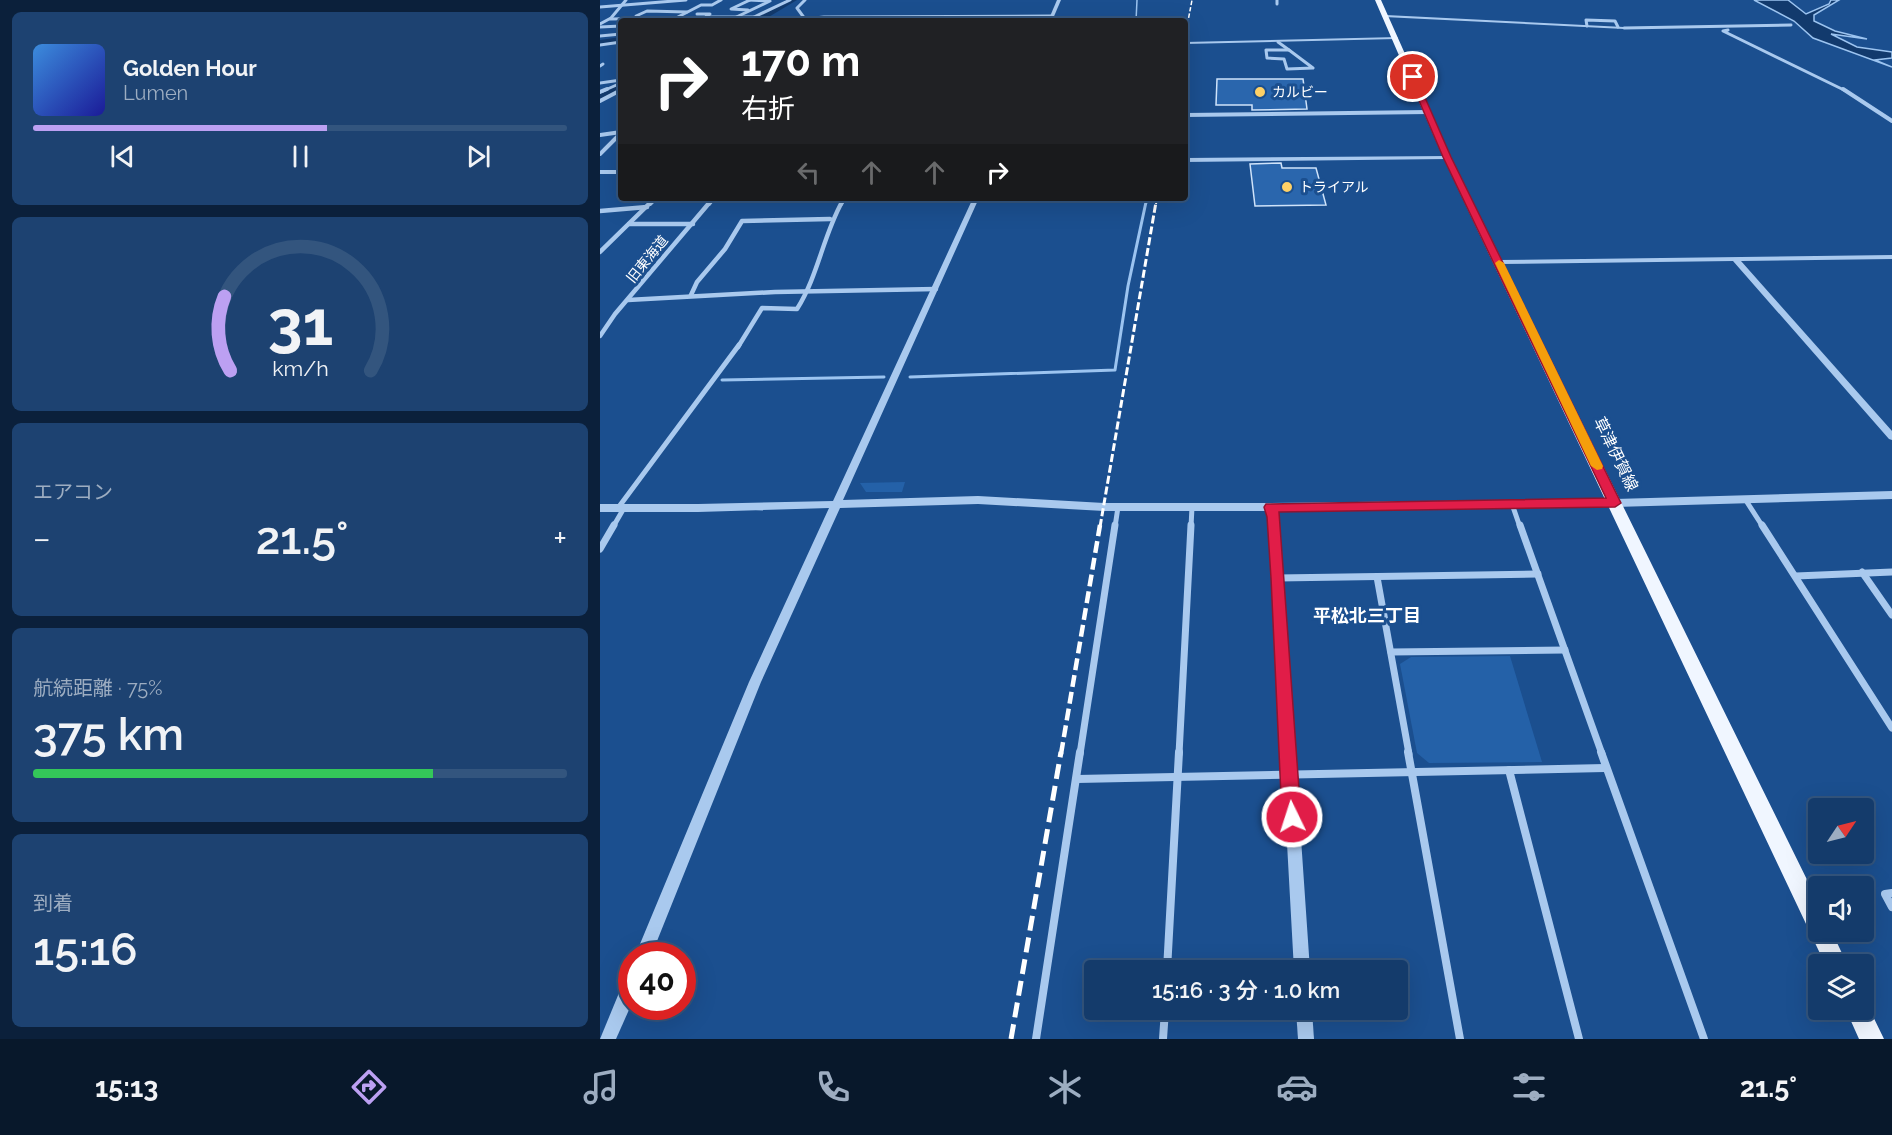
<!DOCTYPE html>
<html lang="ja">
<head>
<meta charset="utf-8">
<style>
	:root { --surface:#143b6b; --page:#1d4271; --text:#f1f3f6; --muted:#9dadc1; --line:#33557e; --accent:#bca0f2 }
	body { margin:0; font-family:Raleway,"Noto Sans JP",sans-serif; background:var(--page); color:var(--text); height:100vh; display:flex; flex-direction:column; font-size:22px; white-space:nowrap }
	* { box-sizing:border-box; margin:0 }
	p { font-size:20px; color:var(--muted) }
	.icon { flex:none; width:33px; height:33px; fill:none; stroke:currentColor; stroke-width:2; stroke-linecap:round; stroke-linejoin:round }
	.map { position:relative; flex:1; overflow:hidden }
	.panel { display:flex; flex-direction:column; gap:12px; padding:12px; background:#0b203b; width:600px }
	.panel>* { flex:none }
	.top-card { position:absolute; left:18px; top:18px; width:570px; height:183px; border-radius:6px; box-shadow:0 6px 24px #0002,0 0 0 2px var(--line); background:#202124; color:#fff; overflow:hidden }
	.needle { width:39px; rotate:55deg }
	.tools { position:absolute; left:1208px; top:798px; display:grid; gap:12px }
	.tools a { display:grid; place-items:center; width:66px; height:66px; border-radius:6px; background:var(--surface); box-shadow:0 6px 24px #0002,0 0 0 2px var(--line); font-size:30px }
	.speed { position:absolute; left:18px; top:942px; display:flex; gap:12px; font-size:30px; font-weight:700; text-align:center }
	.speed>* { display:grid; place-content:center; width:78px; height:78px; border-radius:50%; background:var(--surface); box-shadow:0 6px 24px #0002,0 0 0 2px var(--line); line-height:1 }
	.speed .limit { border:9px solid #d22; background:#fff; color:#111 }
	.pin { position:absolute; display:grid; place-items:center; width:51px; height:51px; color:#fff; margin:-26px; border:3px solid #fff; border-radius:50%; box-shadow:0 2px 6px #0007 }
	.me { position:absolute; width:66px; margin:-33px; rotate:356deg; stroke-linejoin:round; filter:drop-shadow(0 0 4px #0008) }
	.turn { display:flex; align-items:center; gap:21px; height:126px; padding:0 24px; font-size:27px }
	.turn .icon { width:78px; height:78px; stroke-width:2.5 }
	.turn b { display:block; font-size:42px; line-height:51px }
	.lanes { display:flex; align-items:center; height:57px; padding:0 24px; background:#0003; justify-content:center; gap:30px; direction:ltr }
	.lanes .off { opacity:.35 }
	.big { font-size:45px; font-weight:600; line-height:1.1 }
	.panel .card { flex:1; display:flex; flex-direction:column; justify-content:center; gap:9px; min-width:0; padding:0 21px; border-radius:9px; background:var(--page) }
	.panel .dial { align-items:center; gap:0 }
	.dial svg { height:156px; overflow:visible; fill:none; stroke:var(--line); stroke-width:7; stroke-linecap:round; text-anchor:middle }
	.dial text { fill:var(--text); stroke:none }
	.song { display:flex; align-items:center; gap:18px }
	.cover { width:72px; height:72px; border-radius:9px; background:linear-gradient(135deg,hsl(210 70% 55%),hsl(240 70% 35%)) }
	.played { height:6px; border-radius:3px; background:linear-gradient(90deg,var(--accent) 55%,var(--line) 55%) }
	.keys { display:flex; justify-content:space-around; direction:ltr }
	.heat { display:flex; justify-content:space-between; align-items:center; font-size:33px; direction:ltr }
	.charge { height:9px; border-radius:4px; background:linear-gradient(90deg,#34c759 75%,var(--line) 0) }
	.trip { position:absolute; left:484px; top:960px; width:324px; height:60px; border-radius:6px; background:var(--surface); box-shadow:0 6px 24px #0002,0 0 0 2px var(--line); font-weight:600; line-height:60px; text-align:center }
	.tab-bar { display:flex; height:96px; justify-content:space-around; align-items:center; background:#08182b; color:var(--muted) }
	.tab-bar .icon { width:42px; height:42px }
	.tab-bar .active { color:var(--accent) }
	.tab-bar b { font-size:27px; color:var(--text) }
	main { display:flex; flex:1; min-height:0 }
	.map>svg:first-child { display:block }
	.green { fill:#2461a8 }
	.water { fill:#123a6d; stroke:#9cc4f0; stroke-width:1.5 }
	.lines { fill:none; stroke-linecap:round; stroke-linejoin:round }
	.stream-far2 { stroke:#9cc4f0; stroke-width:1.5 }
	.stream-far1 { stroke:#9cc4f0; stroke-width:2 }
	.stream { stroke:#9cc4f0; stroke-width:3 }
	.river { fill:#123a6d; fill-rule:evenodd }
	.building { fill:#2a66ad; stroke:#cfe3fa; stroke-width:1.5 }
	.minor-far5 { stroke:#a9c9ee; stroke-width:3 }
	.minor-far4 { stroke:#a9c9ee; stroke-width:4 }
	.minor-far3 { stroke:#a9c9ee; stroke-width:4.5 }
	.minor-far2 { stroke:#a9c9ee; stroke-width:5 }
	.minor-far1 { stroke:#a9c9ee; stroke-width:7 }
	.minor { stroke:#a9c9ee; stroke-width:8 }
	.tertiary { fill:#a9c9ee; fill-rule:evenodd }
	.primary { fill:#f0f6ff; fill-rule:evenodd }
	.rail-far4 { stroke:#fff; stroke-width:1.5; stroke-dasharray:4.5 2; stroke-linecap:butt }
	.rail-far3 { stroke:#fff; stroke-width:2; stroke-dasharray:6 2; stroke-linecap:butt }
	.rail-far2 { stroke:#fff; stroke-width:3; stroke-dasharray:8 3; stroke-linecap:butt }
	.rail-far1 { stroke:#fff; stroke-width:4.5; stroke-dasharray:12 5; stroke-linecap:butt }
	.rail { stroke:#fff; stroke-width:5; stroke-dasharray:15 7; stroke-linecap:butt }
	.route { fill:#e11d48; stroke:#92132f; stroke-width:1.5 }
	.slow { fill:#f59e0b }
	.poi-dot { fill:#ffd166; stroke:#1b4f8f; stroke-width:2 }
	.labels { text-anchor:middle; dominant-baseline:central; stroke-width:6; stroke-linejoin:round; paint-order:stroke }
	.far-poi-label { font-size:14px; fill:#fff; stroke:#1b4f8f; text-anchor:start }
	.far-street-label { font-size:14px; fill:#fff; stroke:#1b4f8f }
	.street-label { font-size:16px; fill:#fff; stroke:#1b4f8f }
	.neighbourhood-label { font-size:18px; font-weight:bold; fill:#fff; stroke:#1b4f8f }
</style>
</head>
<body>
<main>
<section class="panel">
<div class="card">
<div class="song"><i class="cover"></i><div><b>Golden Hour</b><p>Lumen</p></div></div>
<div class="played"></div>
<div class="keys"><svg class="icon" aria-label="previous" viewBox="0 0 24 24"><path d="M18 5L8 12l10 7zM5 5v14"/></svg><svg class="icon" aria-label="pause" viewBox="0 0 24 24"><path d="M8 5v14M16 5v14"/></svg><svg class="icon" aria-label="next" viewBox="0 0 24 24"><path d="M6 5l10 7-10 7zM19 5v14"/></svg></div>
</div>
<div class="card dial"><svg viewBox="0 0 100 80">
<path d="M14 69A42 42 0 1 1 86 69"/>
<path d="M14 69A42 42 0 0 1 11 31" stroke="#bca0f2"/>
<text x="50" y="56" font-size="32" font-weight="700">31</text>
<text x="50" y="72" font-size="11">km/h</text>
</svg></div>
<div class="card"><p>エアコン</p>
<div class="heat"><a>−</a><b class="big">21.5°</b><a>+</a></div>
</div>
<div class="card"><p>航続距離 · 75%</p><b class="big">375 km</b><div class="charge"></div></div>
<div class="card"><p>到着</p><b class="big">15:16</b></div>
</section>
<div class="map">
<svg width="1292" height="1039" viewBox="0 0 1292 1039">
	<rect width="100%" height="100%" fill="#1b4f8f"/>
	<g class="green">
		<polygon points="305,482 302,492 266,492 260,483"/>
		<polygon points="910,656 942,762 829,763 817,753 800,664 811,657"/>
	</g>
	<polygon class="water" points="1154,0 1188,0 1206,14 1229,4 1231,0 1239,0 1214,15 1214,21 1235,31 1267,39 1231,34 1257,47 1292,52 1292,58 1275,60 1292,67 1213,38 1194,21"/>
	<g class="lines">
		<polyline class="stream-far2" points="536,21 537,0"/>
		<polyline class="stream-far1" points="546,204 547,198"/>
		<g class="stream">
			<polyline points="310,377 515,370 528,286 546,202"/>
			<polyline points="122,380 284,377"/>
		</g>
		<g class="river">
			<polygon points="186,0 197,0 162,21 150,21"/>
			<polygon points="21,37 21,43 0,46 0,40"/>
			<polygon points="21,84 21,91 0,100 0,93"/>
		</g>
	</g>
	<g class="building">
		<polygon points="617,79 703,79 707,109 652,110 652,105 616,105"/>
		<polygon points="681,163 682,168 716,168 726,205 655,206 650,164"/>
	</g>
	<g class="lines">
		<g class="minor-far5">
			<polyline points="205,0 197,8 205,19"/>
			<polyline points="677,0 677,4"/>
			<polyline points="0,7 86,0"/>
			<polyline points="148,10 131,9 150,0"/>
			<polyline points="97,14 110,14 100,21"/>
			<polyline points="36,16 47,11 87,12"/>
			<polyline points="106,17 154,17 151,21"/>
			<polyline points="154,17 190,0"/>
			<polyline points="10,19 76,18 101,5 112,5 121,0"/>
			<polyline points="128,21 170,1 149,0"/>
			<polyline points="185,21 224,17 452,16"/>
			<polyline points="0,24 11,18 26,0"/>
			<polyline points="987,26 986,20 1015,21 1018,27"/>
			<polyline points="0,27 21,26"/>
			<polyline points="1024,28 1191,25"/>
			<polyline points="1128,30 1123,31 1246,91"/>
			<polyline points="0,36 21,34"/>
			<polyline points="678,42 689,50"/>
			<polyline points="0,45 21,42"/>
			<polygon points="666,50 689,50 713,68 687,69 684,59 667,58"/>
			<polyline points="0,66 3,64"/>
			<polyline points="0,83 21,80"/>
			<polyline points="3,91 21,83"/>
		</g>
		<g class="minor-far4">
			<polyline points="1243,89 1292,121"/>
			<polyline points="0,92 7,89"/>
			<polyline points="0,101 21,90"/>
			<polyline points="585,115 828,112"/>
			<polyline points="0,135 21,132"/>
			<polyline points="0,154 21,133"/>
			<polyline points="0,172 21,172"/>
			<polyline points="50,204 56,198"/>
			<polyline points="109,204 114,198"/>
			<polyline points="241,204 244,198"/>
		</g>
		<g class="minor-far3">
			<polyline points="0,211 47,207"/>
			<polyline points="29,224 93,224"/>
			<polyline points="0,252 51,202"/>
			<polyline points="91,295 97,282 125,249 142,221 230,219"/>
			<polyline points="28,300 175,292 336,289"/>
			<polyline points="0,336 15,314 110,202"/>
			<path d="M138 347 162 308 197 309C218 276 223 236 242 202"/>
		</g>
		<g class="minor-far2">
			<polyline points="1145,499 1163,527"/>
			<polyline points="912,504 920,527"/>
			<polyline points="18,508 139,345"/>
			<polyline points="13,527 24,508"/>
			<polyline points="515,527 518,507"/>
			<polyline points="591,527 592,507"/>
		</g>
		<g class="minor-far1">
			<polyline points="920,525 1002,754"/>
			<polyline points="1162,525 1292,728"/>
			<polyline points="0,549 14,525"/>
			<polyline points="1262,572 1292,615"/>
			<polyline points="1196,576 1292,572"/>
			<polyline points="777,577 809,754"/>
			<polyline points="678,578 938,574"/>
			<polyline points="791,652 965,650"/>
			<polyline points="480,754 515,525"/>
			<polyline points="579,754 591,525"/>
		</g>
		<g class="minor">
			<polyline points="808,752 860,1039"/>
			<polyline points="1001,752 1104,1039"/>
			<polyline points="909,770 979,1039"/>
			<polyline points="477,779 1005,768"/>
			<polyline points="1292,893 1285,894 1292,907"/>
			<polyline points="567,970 579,752"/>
			<polyline points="436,1039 480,752"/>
			<polyline points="563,1039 565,1010"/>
		</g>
		<g class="tertiary">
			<polygon points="457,0 461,0 452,21 448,21"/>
			<polygon points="786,15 1024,27 1026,28 1024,29 784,17"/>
			<polygon points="798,37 796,39 585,44 585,42"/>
			<polygon points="849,156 849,158 847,159 585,162 585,158"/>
			<polygon points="373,198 379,198 243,500 378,496 504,503 670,503 1015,499 1292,491 1292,499 1015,507 677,511 679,517 710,970 694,970 669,517 666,511 504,511 378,504 240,508 161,682 51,956 35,956 149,682 229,508 98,512 0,512 0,504 98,504 233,501"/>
			<polygon points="1292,255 1292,259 1141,261 1292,431 1292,440 1289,439 1133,261 899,264 895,262 899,260"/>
			<polygon points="32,974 32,1003 16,1039 0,1039 26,976"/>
			<polygon points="696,1010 712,1010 714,1039 698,1039"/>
		</g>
		<g class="primary">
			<polygon points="775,0 781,0 851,157 1218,902 1218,932 1232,932 1247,964 1225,964 843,157"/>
			<polygon points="1263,1000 1266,1002 1284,1039 1259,1039 1246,1010 1263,1010"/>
		</g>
		<polyline class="rail-far4" points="585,37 592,0"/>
		<polyline class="rail-far3" points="556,204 557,198"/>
		<polyline class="rail-far2" points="500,527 556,202"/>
		<polyline class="rail-far1" points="461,754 500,525"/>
		<polyline class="rail" points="411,1039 461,752"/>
	</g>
	<polygon class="route" points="813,75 816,77 851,157 1021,503 1015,507 679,512 701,817 698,823 692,826 685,823 682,817 671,578 667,517 664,507 666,504 1006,498 843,157 809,77"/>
	<polygon class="slow" points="899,260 904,263 1003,466 1002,469 997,470 991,466 895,263"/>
	<g class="poi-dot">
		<circle cx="660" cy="92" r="6"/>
		<circle cx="687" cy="187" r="6"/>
	</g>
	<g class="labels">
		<g class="far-poi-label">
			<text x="672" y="92">カルビー</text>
			<text x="699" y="187">トライアル</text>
		</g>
		<g class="far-street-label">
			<text transform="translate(47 259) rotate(-51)">旧東海道</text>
		</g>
		<g class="street-label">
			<text transform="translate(1016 454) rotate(64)">草津伊賀線</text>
		</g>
		<g class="neighbourhood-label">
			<text x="767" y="615">平松北三丁目</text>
		</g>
	</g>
</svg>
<div class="tools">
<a><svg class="needle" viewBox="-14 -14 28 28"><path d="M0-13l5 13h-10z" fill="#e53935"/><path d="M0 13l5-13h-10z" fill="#9dadc1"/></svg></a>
<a><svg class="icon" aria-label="sound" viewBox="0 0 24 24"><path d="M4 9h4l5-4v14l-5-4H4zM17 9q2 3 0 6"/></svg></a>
<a><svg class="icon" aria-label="layers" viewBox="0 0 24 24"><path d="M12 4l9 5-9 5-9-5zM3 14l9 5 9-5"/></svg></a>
</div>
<div class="speed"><div class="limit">40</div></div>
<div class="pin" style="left:813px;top:77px;background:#d93025"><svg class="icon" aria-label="arrive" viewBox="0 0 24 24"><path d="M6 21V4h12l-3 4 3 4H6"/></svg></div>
<svg class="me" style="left:692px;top:817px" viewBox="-20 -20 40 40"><circle r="17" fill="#e11d48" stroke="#fff" stroke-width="3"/><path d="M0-11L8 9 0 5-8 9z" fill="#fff"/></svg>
<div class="trip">15:16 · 3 分 · 1.0 km</div>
<div class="top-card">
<div class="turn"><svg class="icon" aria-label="right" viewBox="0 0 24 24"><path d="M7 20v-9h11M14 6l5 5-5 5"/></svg><div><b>170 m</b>右折</div></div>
<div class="lanes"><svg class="icon off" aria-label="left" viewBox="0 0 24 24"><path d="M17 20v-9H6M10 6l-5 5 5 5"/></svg><svg class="icon off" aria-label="ahead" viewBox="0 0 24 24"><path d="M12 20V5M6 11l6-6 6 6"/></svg><svg class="icon off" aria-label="ahead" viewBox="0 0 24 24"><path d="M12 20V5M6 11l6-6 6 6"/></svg><svg class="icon" aria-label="right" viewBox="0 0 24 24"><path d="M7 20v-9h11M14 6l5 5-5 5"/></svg></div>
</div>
</div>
</main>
<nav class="tab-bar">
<b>15:13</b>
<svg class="icon active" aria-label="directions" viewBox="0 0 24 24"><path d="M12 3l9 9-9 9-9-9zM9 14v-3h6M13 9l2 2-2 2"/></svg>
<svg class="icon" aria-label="music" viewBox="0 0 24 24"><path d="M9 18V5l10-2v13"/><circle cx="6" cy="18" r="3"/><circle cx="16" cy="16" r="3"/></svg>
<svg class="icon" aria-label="phone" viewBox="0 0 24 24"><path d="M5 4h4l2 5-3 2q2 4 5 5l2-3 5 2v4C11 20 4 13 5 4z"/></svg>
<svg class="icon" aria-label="climate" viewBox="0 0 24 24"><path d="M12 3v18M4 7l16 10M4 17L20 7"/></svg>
<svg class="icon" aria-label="car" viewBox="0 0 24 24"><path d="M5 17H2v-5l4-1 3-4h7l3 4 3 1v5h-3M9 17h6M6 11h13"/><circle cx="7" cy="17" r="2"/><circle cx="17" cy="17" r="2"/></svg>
<svg class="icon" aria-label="filters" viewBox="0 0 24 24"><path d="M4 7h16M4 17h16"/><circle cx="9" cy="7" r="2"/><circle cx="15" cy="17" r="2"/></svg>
<b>21.5°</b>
</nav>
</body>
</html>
